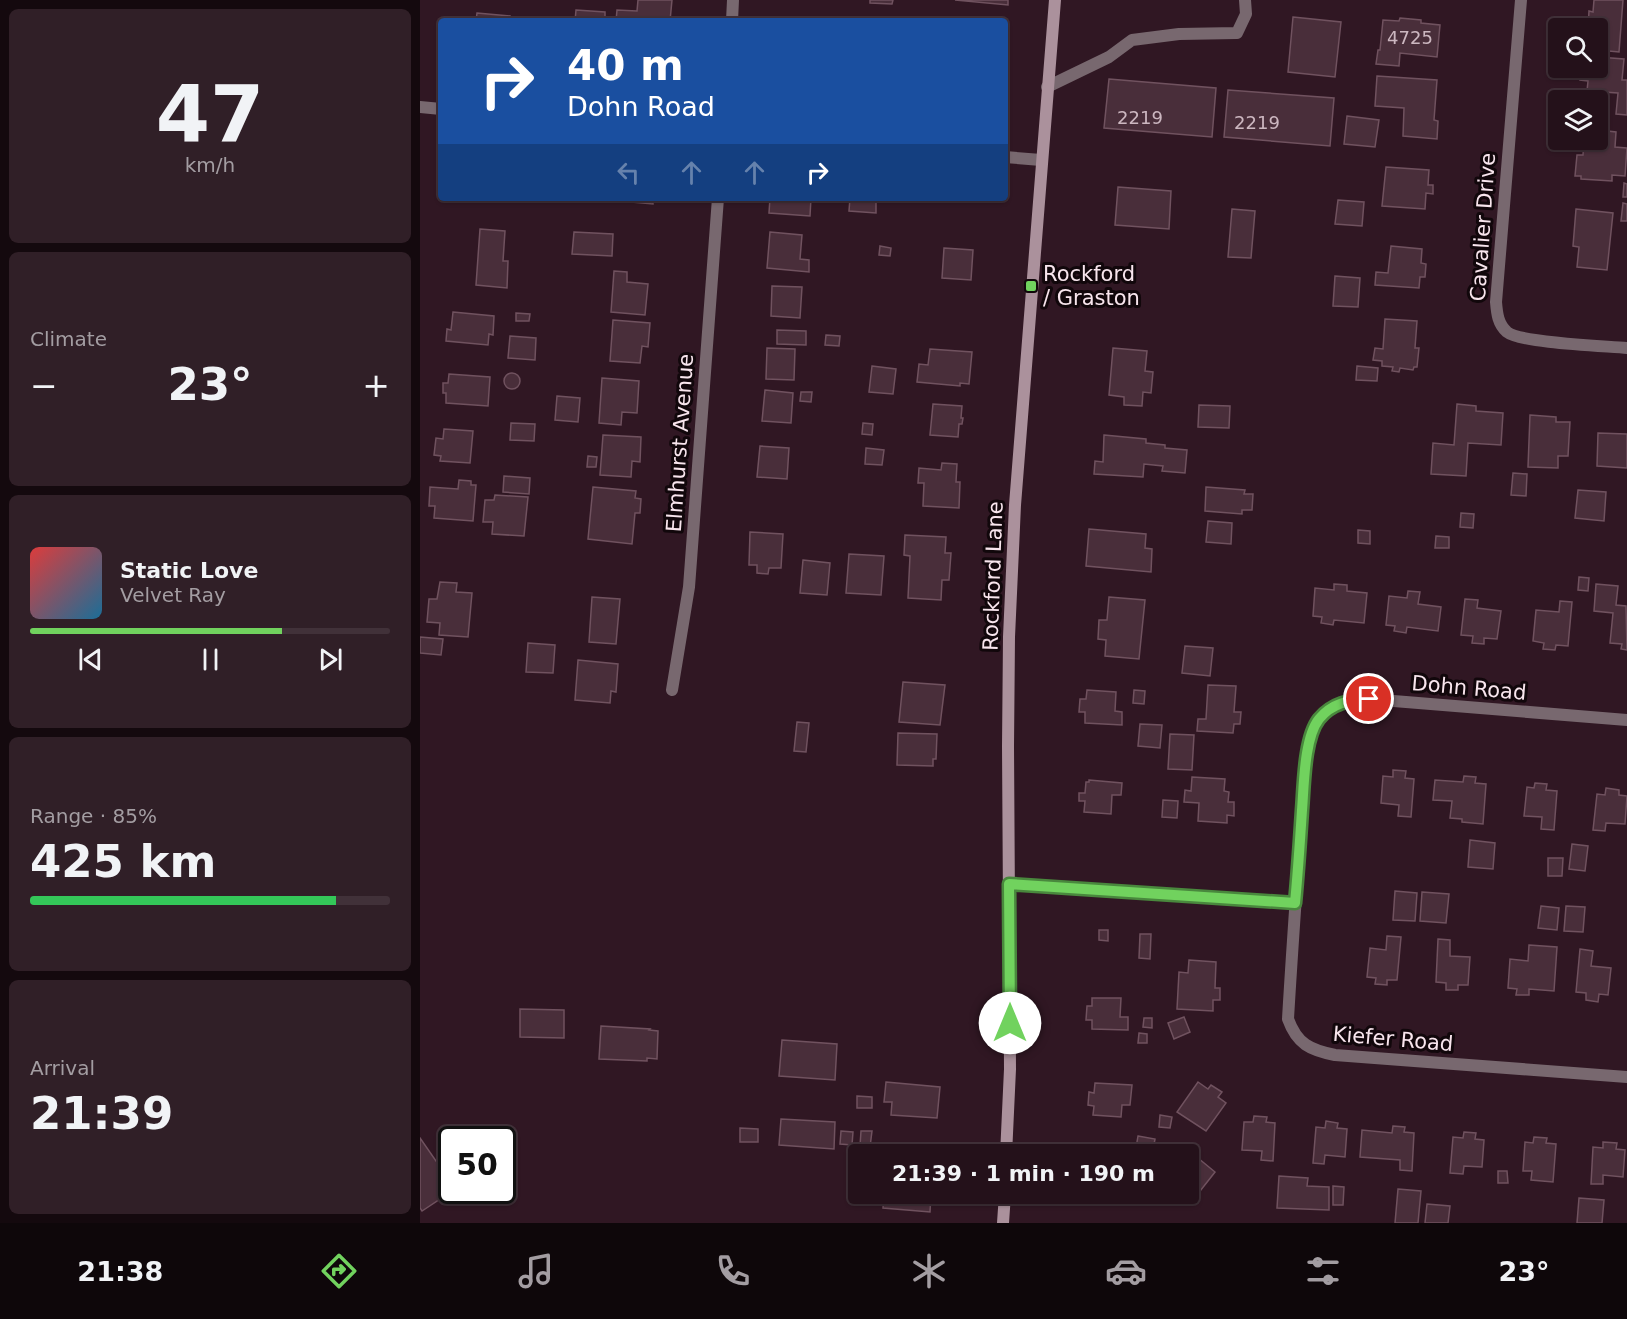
<!DOCTYPE html>
<html lang="en">
<head>
<meta charset="utf-8">
<style>
	:root { --surface:#24111a; --page:#301f27; --text:#f1f3f6; --muted:#a39da2; --line:#413139; --accent:#71d25e }
	body { margin:0; font-family:"DejaVu Sans",sans-serif; background:var(--page); color:var(--text); height:100vh; display:flex; flex-direction:column; font-size:22px; white-space:nowrap }
	* { box-sizing:border-box; margin:0 }
	p { font-size:20px; color:var(--muted) }
	.icon { flex:none; width:33px; height:33px; fill:none; stroke:currentColor; stroke-width:2; stroke-linecap:round; stroke-linejoin:round }
	.map { position:relative; flex:1; overflow:hidden }
	.drawer { display:flex; flex-direction:column; gap:9px; padding:9px; background:#14090e; width:420px }
	.drawer>* { flex:none }
	.top-card { position:absolute; left:18px; top:18px; width:570px; height:183px; border-radius:6px; box-shadow:0 2px 4px #0004,0 0 0 2px var(--line); background:#1a4fa0; color:#fff; overflow:hidden }
	.controls { position:absolute; left:1128px; top:18px; display:grid; gap:12px }
	.controls a { display:grid; place-items:center; width:60px; height:60px; border-radius:6px; background:var(--surface); box-shadow:0 2px 4px #0004,0 0 0 2px var(--line); font-size:30px }
	.speed { position:absolute; left:18px; top:1126px; display:flex; gap:12px; font-size:30px; font-weight:700; text-align:center }
	.speed>* { display:grid; place-content:center; width:78px; height:78px; border-radius:50%; background:var(--surface); box-shadow:0 2px 4px #0004,0 0 0 2px var(--line); line-height:1 }
	.speed .limit { border:3px solid #111; border-radius:9px; background:#fff; color:#111 }
	.pin { position:absolute; display:grid; place-items:center; width:51px; height:51px; color:#fff; margin:-26px; border:3px solid #fff; border-radius:50%; box-shadow:0 2px 6px #0007 }
	.me { position:absolute; width:66px; margin:-33px; rotate:0deg; stroke-linejoin:round; filter:drop-shadow(0 0 4px #0008) }
	.turn { display:flex; align-items:center; gap:21px; height:126px; padding:0 30px; font-size:27px }
	.turn .icon { width:78px; height:78px; stroke-width:2.5 }
	.turn b { display:block; font-size:42px; line-height:51px }
	.lanes { display:flex; align-items:center; height:57px; padding:0 30px; background:#0003; justify-content:center; gap:30px; direction:ltr }
	.lanes .off { opacity:.35 }
	.big { font-size:45px; font-weight:600; line-height:1.1 }
	.drawer .widget { flex:1; display:flex; flex-direction:column; justify-content:center; gap:9px; min-width:0; padding:0 21px; border-radius:9px; background:var(--page) }
	.drawer .dial { align-items:center; gap:0 }
	.dial b { font-size:78px; line-height:1 }
	.song { display:flex; align-items:center; gap:18px }
	.cover { width:72px; height:72px; border-radius:9px; background:linear-gradient(135deg,hsl(0 70% 55%),hsl(200 70% 35%)) }
	.played { height:6px; border-radius:3px; background:linear-gradient(90deg,var(--accent) 70%,var(--line) 70%) }
	.keys { display:flex; justify-content:space-around; direction:ltr }
	.heat { display:flex; justify-content:space-between; align-items:center; font-size:33px; direction:ltr }
	.charge { height:9px; border-radius:4px; background:linear-gradient(90deg,#34c759 85%,var(--line) 0) }
	.trip { position:absolute; left:428px; top:1144px; width:351px; height:60px; border-radius:6px; background:var(--surface); box-shadow:0 2px 4px #0004,0 0 0 2px var(--line); font-weight:600; line-height:60px; text-align:center }
	.tabs { display:flex; height:96px; justify-content:space-around; align-items:center; background:#0e070a; color:var(--muted) }
	.tabs .icon { width:42px; height:42px }
	.tabs .active { color:var(--accent) }
	.tabs b { font-size:27px; color:var(--text) }
	main { display:flex; flex:1; min-height:0 }
	.map>svg:first-child { display:block }
	.building { fill:#492e3a; stroke:#70525f; stroke-width:1.5 }
	.lines { fill:none; stroke-linecap:round; stroke-linejoin:round }
	.service { stroke:#78686f; stroke-width:12 }
	.minor { stroke:#78686f; stroke-width:12 }
	.tertiary { stroke:#78686f; stroke-width:12 }
	.secondary { stroke:#ab919c; stroke-width:12 }
	.route-casing { stroke:#49883d; stroke-width:15 }
	.route { stroke:#71d25e; stroke-width:10 }
	.poi-dot { fill:#71d25e; stroke:#11070b; stroke-width:2 }
	.labels { text-anchor:middle; dominant-baseline:central; stroke-width:6; stroke-linejoin:round; paint-order:stroke }
	.number-label { font-size:18px; fill:#ccb7c0 }
	.street-label { font-size:21px; fill:#f8e5ed; stroke:#11070b }
	.poi-label { font-size:21px; fill:#f8e5ed; stroke:#11070b; text-anchor:start }
</style>
</head>
<body>
<main>
<section class="drawer">
<div class="widget dial"><b>47</b><p>km/h</p></div>
<div class="widget"><p>Climate</p>
<div class="heat"><a>−</a><b class="big">23°</b><a>+</a></div>
</div>
<div class="widget">
<div class="song"><i class="cover"></i><div><b>Static Love</b><p>Velvet Ray</p></div></div>
<div class="played"></div>
<div class="keys"><svg class="icon" aria-label="previous" viewBox="0 0 24 24"><path d="M18 5L8 12l10 7zM5 5v14"/></svg><svg class="icon" aria-label="pause" viewBox="0 0 24 24"><path d="M8 5v14M16 5v14"/></svg><svg class="icon" aria-label="next" viewBox="0 0 24 24"><path d="M6 5l10 7-10 7zM19 5v14"/></svg></div>
</div>
<div class="widget"><p>Range · 85%</p><b class="big">425 km</b><div class="charge"></div></div>
<div class="widget"><p>Arrival</p><b class="big">21:39</b></div>
</section>
<div class="map">
<svg width="1207" height="1223" viewBox="0 0 1207 1223">
	<rect width="100%" height="100%" fill="#301723"/>
	<g class="building">
		<polygon points="218,0 252,0 250,21 196,21 197,10 217,11"/>
		<polygon points="450,0 473,0 472,4 450,3"/>
		<polygon points="535,0 588,0 588,5"/>
		<polygon points="1174,0 1203,0 1199,52 1178,50 1178,28 1168,28 1169,11 1173,12"/>
		<polygon points="156,10 185,12 185,21 155,21"/>
		<polygon points="57,13 90,16 89,21 56,21"/>
		<polygon points="873,17 921,22 915,77 868,72"/>
		<polygon points="980,18 1001,20 1001,23 1020,25 1017,57 980,53 979,66 956,64 958,50 960,50 963,20 979,21"/>
		<polygon points="1178,57 1204,59 1202,80 1207,80 1207,115 1196,114 1198,93 1167,91 1168,81 1160,80 1162,68 1178,68"/>
		<polygon points="957,76 1017,80 1014,120 1018,121 1017,139 983,136 984,108 955,106"/>
		<polygon points="689,79 796,88 792,137 684,128"/>
		<polygon points="808,90 914,98 910,146 804,137"/>
		<polygon points="927,116 959,120 955,147 924,144"/>
		<polygon points="1178,130 1196,132 1195,147 1207,148 1205,176 1192,175 1192,181 1161,179 1161,176 1155,176 1157,155 1163,155 1164,140 1178,140"/>
		<polygon points="966,167 1009,170 1008,185 1013,185 1013,194 1006,193 1005,209 962,206"/>
		<polygon points="1204,183 1207,184 1207,197 1203,197"/>
		<polygon points="698,187 751,191 749,229 695,225"/>
		<polygon points="189,198 233,198 233,204 189,200"/>
		<polygon points="350,198 391,198 390,216 349,213"/>
		<polygon points="430,198 456,198 456,213 429,211"/>
		<polygon points="918,200 944,202 942,226 915,224"/>
		<polygon points="1203,203 1207,204 1207,221 1201,221"/>
		<polygon points="812,209 835,211 831,258 808,257"/>
		<polygon points="1156,209 1193,213 1187,270 1157,267 1159,247 1153,246"/>
		<polygon points="60,229 85,231 83,261 88,261 87,288 56,285"/>
		<polygon points="154,232 193,234 192,256 152,254"/>
		<polygon points="350,232 382,235 380,259 389,260 389,272 347,268"/>
		<polygon points="460,246 471,248 470,256 459,255"/>
		<polygon points="971,246 1002,249 1001,263 1006,264 1005,277 1000,277 999,288 955,285 956,272 968,273"/>
		<polygon points="524,248 553,250 551,280 522,278"/>
		<polygon points="194,271 207,272 207,282 228,284 225,315 191,312"/>
		<polygon points="915,276 940,278 938,307 913,306"/>
		<polygon points="352,286 382,287 380,318 351,316"/>
		<polygon points="33,312 74,316 73,335 69,334 68,345 26,341 27,329 31,330"/>
		<polygon points="96,313 110,314 109,321 96,321"/>
		<polygon points="965,319 997,321 995,348 999,348 997,367 994,367 993,370 980,368 979,372 972,371 973,367 962,366 962,361 953,360 955,348 963,349"/>
		<polygon points="193,320 230,323 228,347 222,346 220,363 190,361"/>
		<polygon points="357,330 386,331 386,345 357,344"/>
		<polygon points="406,335 420,336 419,346 405,345"/>
		<polygon points="90,336 116,338 115,360 88,358"/>
		<polygon points="347,348 375,349 374,380 346,379"/>
		<polygon points="693,348 727,351 725,371 733,372 731,393 723,392 722,406 704,405 704,397 689,395"/>
		<polygon points="510,349 552,352 549,384 540,383 540,386 497,382 499,364 508,365"/>
		<polygon points="452,366 476,369 473,394 449,392"/>
		<polygon points="937,366 958,368 957,381 936,380"/>
		<circle cx="92" cy="381" r="8"/>
		<polygon points="29,374 70,377 68,406 26,403 26,393 23,393 23,383 28,383"/>
		<polygon points="182,378 219,381 217,413 202,412 201,425 179,423"/>
		<polygon points="345,390 373,393 371,423 342,421"/>
		<polygon points="381,392 392,392 391,402 380,401"/>
		<polygon points="137,396 160,398 158,422 135,420"/>
		<polygon points="513,404 542,406 541,418 543,418 542,424 539,424 538,437 510,435"/>
		<polygon points="1037,404 1056,406 1056,411 1083,413 1081,445 1048,443 1046,476 1011,474 1013,443 1034,445"/>
		<polygon points="779,405 810,406 809,428 778,427"/>
		<polygon points="1110,415 1136,417 1136,422 1150,422 1148,456 1138,456 1138,468 1108,467"/>
		<polygon points="91,423 115,424 114,441 90,440"/>
		<polygon points="443,423 453,424 452,435 442,434"/>
		<polygon points="24,429 53,431 50,463 20,461 21,456 14,455 16,438 23,439"/>
		<polygon points="1178,433 1207,434 1207,468 1177,466"/>
		<polygon points="183,435 221,437 220,462 212,461 211,477 180,475"/>
		<polygon points="684,435 726,439 726,443 745,445 745,448 767,450 765,473 742,471 743,466 724,464 723,477 674,474 675,461 683,462"/>
		<polygon points="340,446 369,448 367,479 337,477"/>
		<polygon points="446,448 464,450 462,465 445,464"/>
		<polygon points="168,456 177,457 176,467 167,467"/>
		<polygon points="522,463 537,464 536,482 540,482 539,508 503,506 504,483 498,483 499,468 521,470"/>
		<polygon points="1093,473 1107,474 1106,496 1091,495"/>
		<polygon points="84,476 110,478 109,494 83,492"/>
		<polygon points="39,480 51,481 51,485 56,485 53,521 14,518 15,506 9,506 10,487 38,489"/>
		<polygon points="173,487 216,491 215,498 221,499 220,513 215,513 212,544 168,539"/>
		<polygon points="786,487 825,490 824,494 833,494 832,510 822,510 822,514 785,511"/>
		<polygon points="1158,490 1186,492 1184,521 1155,518"/>
		<polygon points="75,495 108,497 104,536 72,534 73,522 63,522 65,500 74,500"/>
		<polygon points="1041,513 1054,514 1053,528 1040,527"/>
		<polygon points="788,521 812,523 811,544 786,542"/>
		<polygon points="669,529 726,534 725,548 732,549 731,572 666,566"/>
		<polygon points="938,530 950,531 950,544 938,543"/>
		<polygon points="330,532 363,534 361,568 349,568 348,574 337,573 337,565 329,565"/>
		<polygon points="485,535 526,537 525,553 531,553 529,580 522,580 521,600 488,598 490,556 484,555"/>
		<polygon points="1016,536 1029,537 1029,548 1015,548"/>
		<polygon points="429,554 464,556 461,595 426,593"/>
		<polygon points="383,560 410,563 407,595 380,593"/>
		<polygon points="1159,577 1169,578 1168,591 1158,590"/>
		<polygon points="20,582 37,583 36,592 52,593 48,637 19,635 20,623 7,622 9,599 17,599"/>
		<polygon points="914,584 927,585 927,591 947,593 944,623 914,620 913,625 901,623 902,617 893,616 895,588 914,590"/>
		<polygon points="1176,584 1198,586 1196,605 1206,606 1207,650 1201,649 1202,644 1190,643 1193,613 1174,611"/>
		<polygon points="988,591 1000,592 998,604 1021,607 1018,631 987,627 986,633 974,631 975,626 966,625 969,596 987,598"/>
		<polygon points="172,597 200,599 196,644 169,642"/>
		<polygon points="689,597 725,600 719,659 685,656 686,640 678,639 679,620 687,620"/>
		<polygon points="1045,599 1058,600 1057,608 1081,611 1077,639 1064,638 1064,644 1052,643 1053,636 1041,635"/>
		<polygon points="1140,601 1152,602 1148,646 1136,645 1135,650 1123,649 1124,643 1113,641 1116,610 1139,612"/>
		<polygon points="0,637 23,639 21,655 0,653"/>
		<polygon points="108,643 135,645 133,673 106,672"/>
		<polygon points="765,646 793,648 790,676 762,673"/>
		<polygon points="158,660 198,664 196,692 191,691 190,703 155,700"/>
		<polygon points="483,682 525,685 520,725 479,722"/>
		<polygon points="788,685 816,686 814,712 821,712 820,724 814,724 813,733 777,731 778,719 786,719"/>
		<polygon points="667,690 696,692 695,711 702,712 702,725 665,723 665,712 659,712 660,699 666,699"/>
		<polygon points="714,690 725,691 724,704 713,703"/>
		<polygon points="377,722 389,723 386,752 374,751"/>
		<polygon points="720,724 742,725 740,748 718,746"/>
		<polygon points="478,733 517,734 516,759 513,759 513,766 477,765"/>
		<polygon points="750,734 774,735 772,770 748,769"/>
		<polygon points="973,770 986,771 985,778 994,779 991,817 978,816 979,805 961,803 963,776 973,777"/>
		<polygon points="1044,776 1056,777 1055,783 1066,784 1063,824 1042,822 1042,819 1030,818 1032,801 1013,800 1015,780 1043,782"/>
		<polygon points="772,777 805,779 804,791 809,792 808,802 814,802 814,816 807,815 807,823 778,821 779,803 764,802 765,790 771,791"/>
		<polygon points="669,780 702,783 701,795 692,795 691,814 664,812 665,801 659,801 659,793 665,793 666,782 669,782"/>
		<polygon points="1115,783 1127,784 1126,790 1137,791 1134,830 1121,829 1122,817 1104,816 1107,787 1114,788"/>
		<polygon points="1186,788 1199,790 1199,795 1207,796 1205,824 1186,823 1185,831 1173,830 1177,794 1185,795"/>
		<polygon points="743,800 758,801 757,818 742,817"/>
		<polygon points="1050,840 1075,843 1073,869 1048,867"/>
		<polygon points="1152,844 1168,846 1165,871 1149,869"/>
		<polygon points="1128,858 1143,858 1142,876 1128,876"/>
		<polygon points="975,891 997,893 995,921 973,920"/>
		<polygon points="1002,892 1029,894 1026,923 1000,921"/>
		<polygon points="1121,906 1139,908 1137,930 1118,928"/>
		<polygon points="1146,906 1165,907 1163,932 1144,931"/>
		<polygon points="679,930 688,930 688,941 679,940"/>
		<polygon points="720,934 731,934 730,959 719,958"/>
		<polygon points="967,936 981,937 977,980 967,980 967,985 955,984 956,978 947,977 950,948 966,950"/>
		<polygon points="1018,939 1030,940 1030,956 1050,957 1048,985 1038,985 1038,990 1026,990 1026,983 1016,982"/>
		<polygon points="1109,945 1137,947 1134,991 1109,989 1109,995 1096,995 1097,989 1088,988 1090,959 1108,961"/>
		<polygon points="1160,949 1173,951 1171,966 1191,968 1188,995 1179,994 1178,1002 1166,1000 1166,993 1156,992"/>
		<polygon points="769,960 796,962 795,988 800,988 800,1000 793,1000 793,1011 757,1009 759,972 768,973"/>
		<polygon points="672,998 701,998 700,1017 708,1017 708,1030 672,1029 672,1020 666,1020 667,1006 672,1006"/>
		<polygon points="100,1009 144,1010 144,1038 100,1037"/>
		<polygon points="764,1017 770,1032 754,1039 748,1023"/>
		<polygon points="724,1018 732,1018 732,1028 723,1027"/>
		<polygon points="181,1026 230,1029 229,1030 238,1031 237,1059 227,1058 227,1061 179,1059"/>
		<polygon points="719,1033 727,1034 727,1043 718,1043"/>
		<polygon points="362,1040 417,1044 415,1080 359,1076"/>
		<polygon points="466,1082 520,1087 517,1118 471,1115 472,1102 464,1102"/>
		<polygon points="778,1082 788,1089 791,1085 802,1092 798,1097 806,1103 786,1131 757,1112"/>
		<polygon points="675,1083 712,1085 710,1105 702,1105 701,1117 673,1115 674,1106 668,1105 669,1092 674,1093"/>
		<polygon points="437,1096 452,1097 452,1108 437,1108"/>
		<polygon points="740,1115 752,1117 750,1128 739,1127"/>
		<polygon points="834,1116 847,1117 846,1122 855,1123 853,1161 841,1160 842,1151 822,1150 824,1122 833,1122"/>
		<polygon points="361,1119 415,1122 414,1149 359,1145"/>
		<polygon points="906,1121 918,1123 917,1128 927,1129 925,1157 905,1155 904,1164 893,1163 896,1127 905,1128"/>
		<polygon points="973,1126 985,1127 984,1132 994,1133 992,1171 980,1170 980,1160 940,1157 942,1130 972,1133"/>
		<polygon points="320,1128 338,1129 338,1142 320,1142"/>
		<polygon points="421,1131 433,1132 432,1145 420,1144"/>
		<polygon points="441,1131 452,1131 450,1147 440,1146"/>
		<polygon points="1044,1132 1056,1133 1055,1139 1064,1140 1062,1167 1044,1166 1043,1174 1030,1173 1033,1137 1043,1138"/>
		<polygon points="718,1136 735,1139 732,1155 715,1154"/>
		<polygon points="1114,1137 1127,1138 1126,1143 1136,1144 1133,1182 1111,1180 1112,1171 1103,1171 1105,1142 1113,1143"/>
		<polygon points="0,1138 32,1184 32,1191 2,1211 0,1208"/>
		<polygon points="1183,1142 1197,1143 1196,1149 1205,1150 1203,1177 1183,1175 1183,1184 1171,1184 1173,1147 1183,1148"/>
		<polygon points="758,1149 766,1155 754,1155"/>
		<polygon points="778,1158 795,1172 777,1195 768,1187 768,1171"/>
		<polygon points="1078,1171 1087,1171 1088,1183 1078,1183"/>
		<polygon points="859,1176 888,1178 887,1186 909,1187 909,1210 857,1208"/>
		<polygon points="913,1186 924,1187 923,1205 913,1205"/>
		<polygon points="978,1189 1001,1191 998,1223 975,1223"/>
		<polygon points="451,1194 511,1194 510,1212 463,1208 464,1196 450,1195"/>
		<polygon points="1159,1198 1184,1200 1182,1223 1157,1223"/>
		<polygon points="1007,1204 1030,1206 1028,1223 1005,1223"/>
	</g>
	<g class="lines">
		<polyline class="service" points="627,87 689,57 712,40 759,34 817,33 826,14 825,0"/>
		<g class="minor">
			<path d="M1101 0 1076 302C1077 314 1078 324 1087 332 1100 343 1186 346 1207 348"/>
			<polyline points="312,21 313,0"/>
			<polyline points="252,690 269,587 298,198"/>
			<path d="M1207 720 949 699C929 700 908 703 897 722 884 744 884 787 882 812 877 881 872 950 868 1019 877 1044 890 1050 915 1055L1207 1077"/>
			<polyline points="589,884 875,903"/>
		</g>
		<g class="tertiary">
			<polyline points="0,107 21,109"/>
			<polyline points="585,157 621,160"/>
		</g>
		<g class="secondary">
			<polyline points="586,1155 590,1069 588,746 589,637 595,505 635,0"/>
			<polyline points="583,1223 585,1194"/>
		</g>
	</g>
	<g class="lines">
		<defs>
			<path id="route" d="M590 1023 589 884 875 903C878 872 880 841 882 810 884 786 884 738 899 719 912 703 929 700 949 699"/>
		</defs>
		<use href="#route" class="route-casing"/>
		<use href="#route" class="route"/>
	</g>
	<rect class="poi-dot" x="605" y="280" width="12" height="12" rx="3"/>
	<g class="labels">
		<g class="number-label">
			<text x="990" y="37">4725</text>
			<text x="720" y="117">2219</text>
			<text x="837" y="122">2219</text>
		</g>
		<g class="street-label">
			<text transform="translate(1063 227) rotate(-86)">Cavalier Drive</text>
			<text transform="translate(260 443) rotate(-86)">Elmhurst Avenue</text>
			<text transform="translate(573 576) rotate(-88)">Rockford Lane</text>
			<text transform="translate(1049 688) rotate(5)">Dohn Road</text>
			<text transform="translate(973 1039) rotate(5)">Kiefer Road</text>
		</g>
		<g class="poi-label">
			<text x="623" y="274">Rockford<tspan x="623" dy="24">/ Graston</tspan></text>
		</g>
	</g>
</svg>
<div class="controls">
<a><svg class="icon" aria-label="search" viewBox="0 0 24 24"><circle cx="10" cy="10" r="6"/><path d="M15 15l6 6"/></svg></a>
<a><svg class="icon" aria-label="layers" viewBox="0 0 24 24"><path d="M12 4l9 5-9 5-9-5zM3 14l9 5 9-5"/></svg></a>
</div>
<div class="speed"><div class="limit">50</div></div>
<div class="pin" style="left:949px;top:699px;background:#d93025"><svg class="icon" aria-label="arrive" viewBox="0 0 24 24"><path d="M6 21V4h12l-3 4 3 4H6"/></svg></div>
<svg class="me" style="left:590px;top:1023px" viewBox="-20 -20 40 40"><circle r="19" fill="#fff"/><path d="M0-13L10 11 0 6-10 11z" fill="#71d25e"/></svg>
<div class="trip">21:39 · 1 min · 190 m</div>
<div class="top-card">
<div class="turn"><svg class="icon" aria-label="right" viewBox="0 0 24 24"><path d="M7 20v-9h11M14 6l5 5-5 5"/></svg><div><b>40 m</b>Dohn Road</div></div>
<div class="lanes"><svg class="icon off" aria-label="left" viewBox="0 0 24 24"><path d="M17 20v-9H6M10 6l-5 5 5 5"/></svg><svg class="icon off" aria-label="ahead" viewBox="0 0 24 24"><path d="M12 20V5M6 11l6-6 6 6"/></svg><svg class="icon off" aria-label="ahead" viewBox="0 0 24 24"><path d="M12 20V5M6 11l6-6 6 6"/></svg><svg class="icon" aria-label="right" viewBox="0 0 24 24"><path d="M7 20v-9h11M14 6l5 5-5 5"/></svg></div>
</div>
</div>
</main>
<nav class="tabs">
<b>21:38</b>
<svg class="icon active" aria-label="directions" viewBox="0 0 24 24"><path d="M12 3l9 9-9 9-9-9zM9 14v-3h6M13 9l2 2-2 2"/></svg>
<svg class="icon" aria-label="music" viewBox="0 0 24 24"><path d="M9 18V5l10-2v13"/><circle cx="6" cy="18" r="3"/><circle cx="16" cy="16" r="3"/></svg>
<svg class="icon" aria-label="phone" viewBox="0 0 24 24"><path d="M5 4h4l2 5-3 2q2 4 5 5l2-3 5 2v4C11 20 4 13 5 4z"/></svg>
<svg class="icon" aria-label="climate" viewBox="0 0 24 24"><path d="M12 3v18M4 7l16 10M4 17L20 7"/></svg>
<svg class="icon" aria-label="car" viewBox="0 0 24 24"><path d="M5 17H2v-5l4-1 3-4h7l3 4 3 1v5h-3M9 17h6M6 11h13"/><circle cx="7" cy="17" r="2"/><circle cx="17" cy="17" r="2"/></svg>
<svg class="icon" aria-label="filters" viewBox="0 0 24 24"><path d="M4 7h16M4 17h16"/><circle cx="9" cy="7" r="2"/><circle cx="15" cy="17" r="2"/></svg>
<b>23°</b>
</nav>
</body>
</html>
